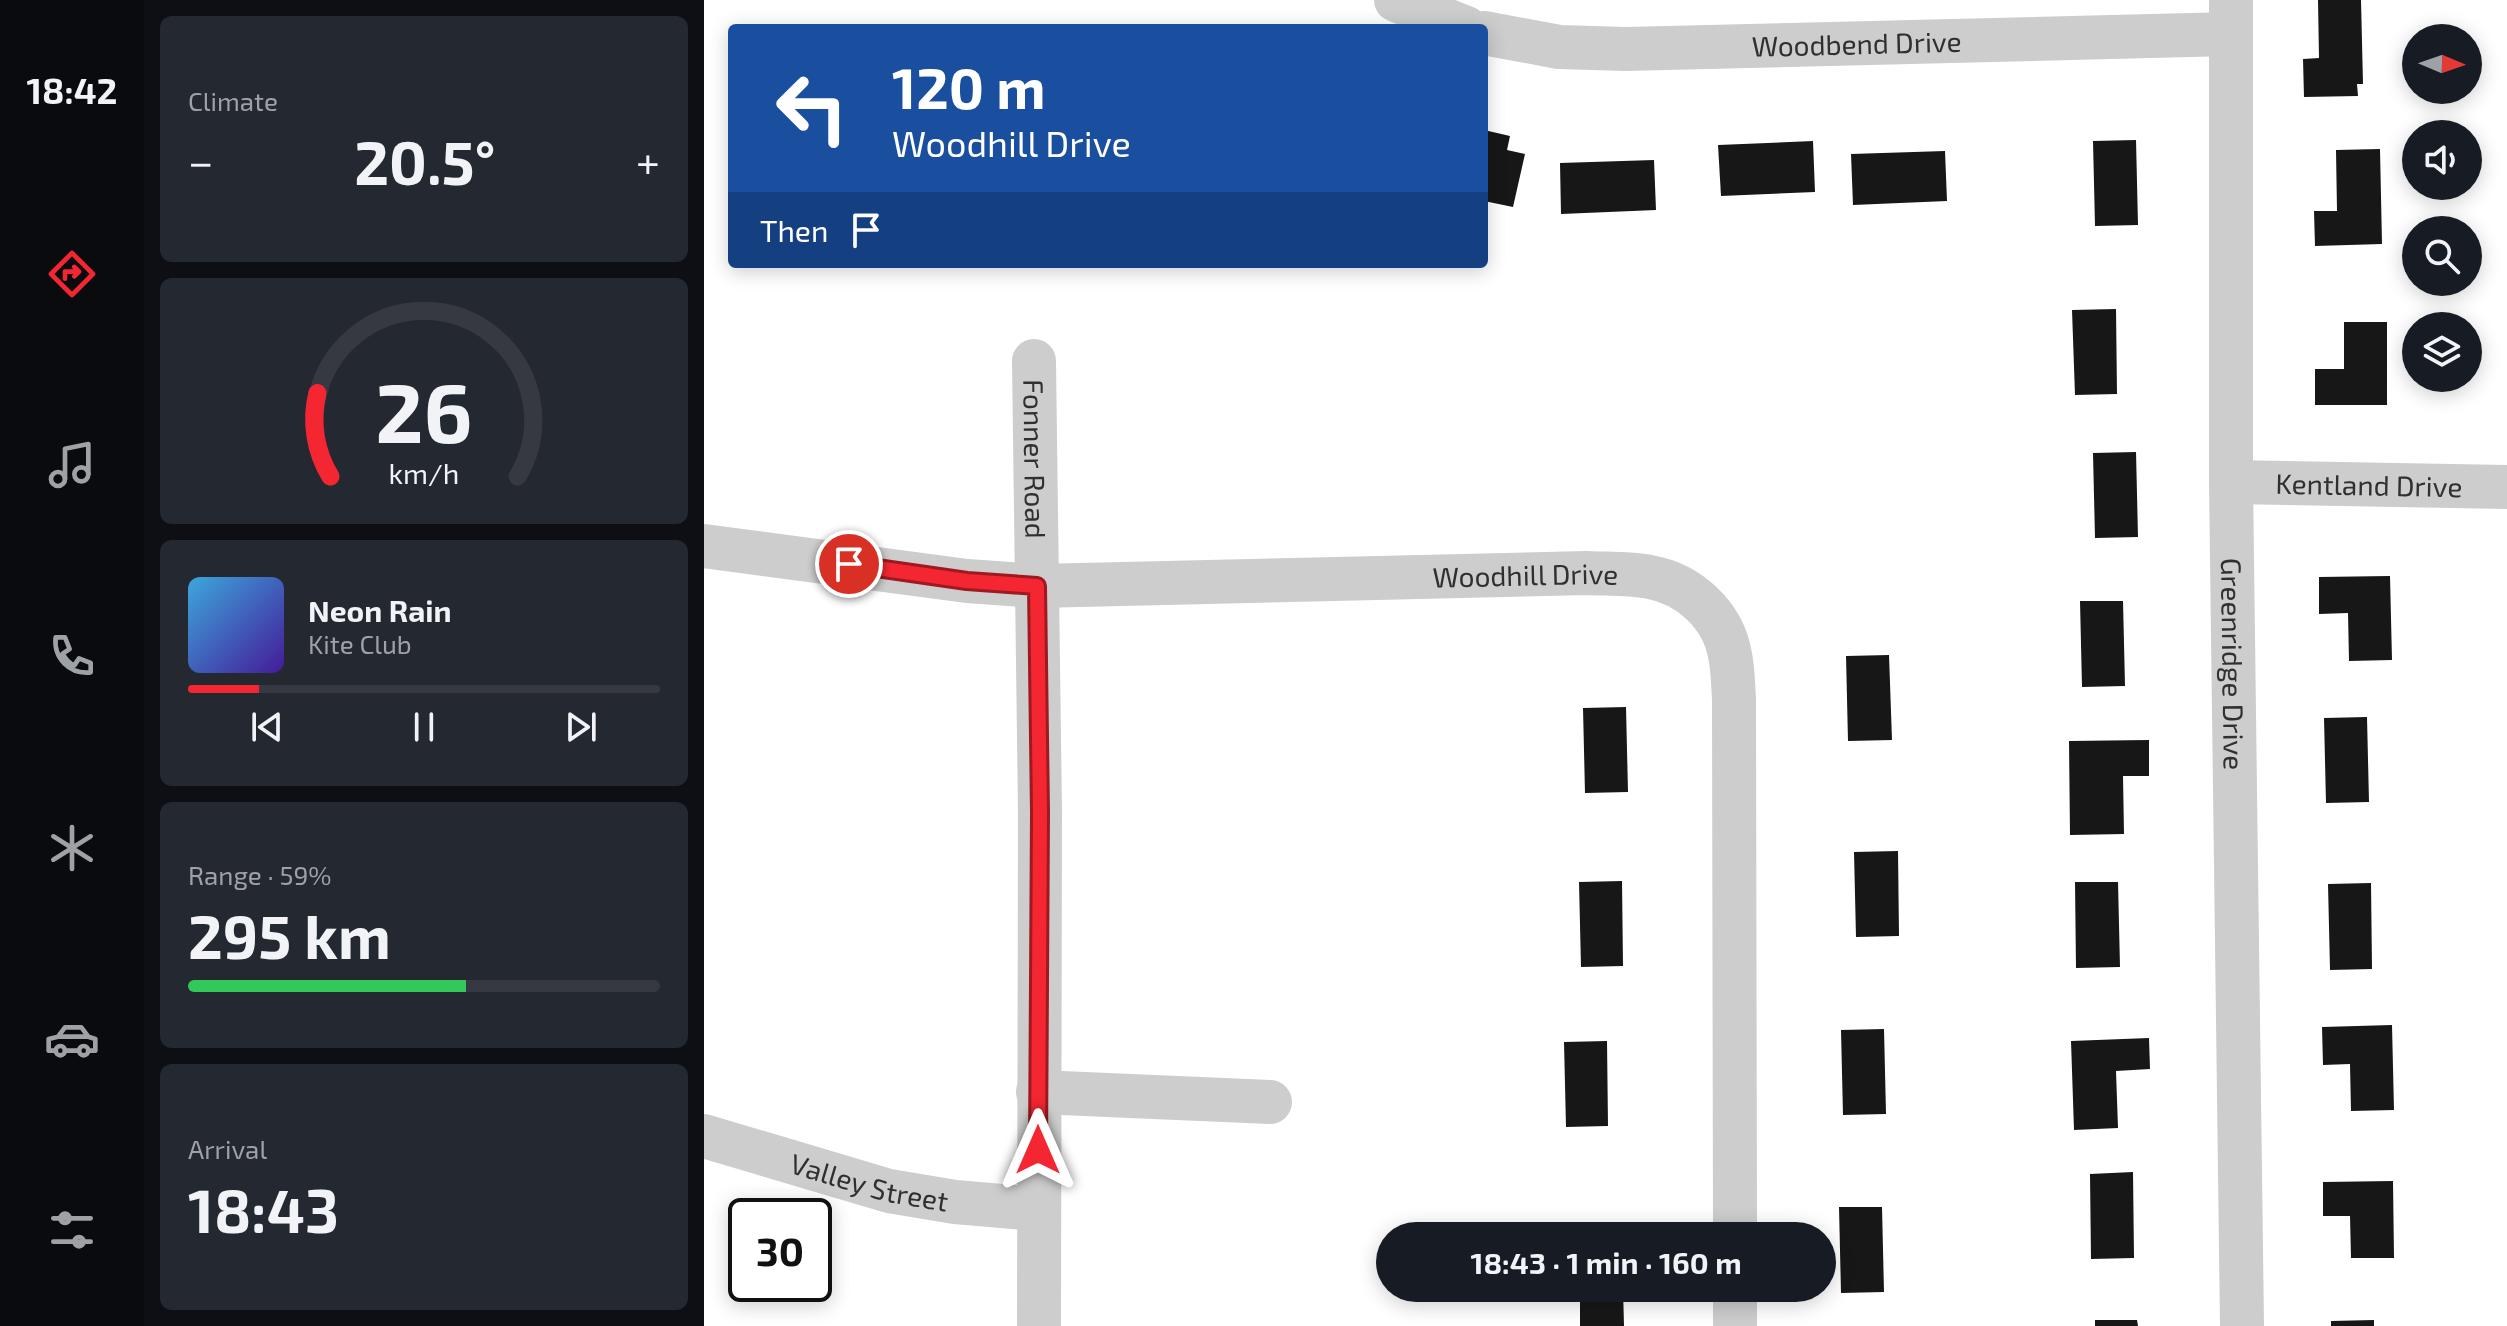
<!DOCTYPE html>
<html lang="en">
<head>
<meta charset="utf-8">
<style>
	:root { --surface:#171b24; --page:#242831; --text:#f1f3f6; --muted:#9ea1a6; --line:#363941; --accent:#f32631 }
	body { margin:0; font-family:"Exo 2",sans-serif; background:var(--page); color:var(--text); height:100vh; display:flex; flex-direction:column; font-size:30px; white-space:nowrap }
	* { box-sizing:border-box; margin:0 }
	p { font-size:26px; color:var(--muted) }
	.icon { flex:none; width:44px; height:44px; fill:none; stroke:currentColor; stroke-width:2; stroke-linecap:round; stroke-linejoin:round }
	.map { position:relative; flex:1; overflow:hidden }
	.details { display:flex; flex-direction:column; gap:16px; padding:16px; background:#0d0f14; width:560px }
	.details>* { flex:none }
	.banner { position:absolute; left:24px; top:24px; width:760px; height:244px; border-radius:8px; box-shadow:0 4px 20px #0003; background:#1a4fa0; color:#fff; overflow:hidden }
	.needle { width:52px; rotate:92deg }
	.fabs { position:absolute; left:1698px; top:24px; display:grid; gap:16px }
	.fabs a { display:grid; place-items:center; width:80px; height:80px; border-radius:50%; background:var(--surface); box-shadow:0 4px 20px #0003; font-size:40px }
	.speed { position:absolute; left:24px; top:1198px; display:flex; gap:16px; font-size:40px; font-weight:700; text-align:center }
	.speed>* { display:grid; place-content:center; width:104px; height:104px; border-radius:50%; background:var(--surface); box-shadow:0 4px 20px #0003; line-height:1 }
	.speed .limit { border:4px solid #111; border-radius:12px; background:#fff; color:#111 }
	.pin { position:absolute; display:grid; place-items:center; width:68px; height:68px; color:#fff; margin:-34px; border:4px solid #fff; border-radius:50%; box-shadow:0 2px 8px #0007 }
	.me { position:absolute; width:88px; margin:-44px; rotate:0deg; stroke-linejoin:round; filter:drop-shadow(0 0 6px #0008) }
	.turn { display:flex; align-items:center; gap:28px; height:168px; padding:0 32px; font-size:36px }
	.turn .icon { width:104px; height:104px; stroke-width:2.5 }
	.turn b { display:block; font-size:56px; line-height:68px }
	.then { display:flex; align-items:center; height:76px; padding:0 32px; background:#0003; gap:16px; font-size:30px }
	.big { font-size:60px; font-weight:700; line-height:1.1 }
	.details .widget { flex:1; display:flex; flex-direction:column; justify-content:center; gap:12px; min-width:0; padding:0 28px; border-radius:12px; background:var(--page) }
	.details .dial { align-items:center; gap:0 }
	.dial svg { height:208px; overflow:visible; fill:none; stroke:var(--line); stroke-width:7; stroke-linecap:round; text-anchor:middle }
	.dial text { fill:var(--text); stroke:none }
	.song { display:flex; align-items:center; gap:24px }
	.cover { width:96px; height:96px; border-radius:12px; background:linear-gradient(135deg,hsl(200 70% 55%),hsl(260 70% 35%)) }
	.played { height:8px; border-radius:4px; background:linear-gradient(90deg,var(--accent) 15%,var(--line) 15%) }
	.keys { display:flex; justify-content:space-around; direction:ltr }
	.heat { display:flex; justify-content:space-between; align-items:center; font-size:44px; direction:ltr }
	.charge { height:12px; border-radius:6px; background:linear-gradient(90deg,#34c759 59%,var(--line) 0) }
	.trip { position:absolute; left:672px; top:1222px; width:460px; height:80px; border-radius:40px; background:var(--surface); box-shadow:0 4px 20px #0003; font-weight:700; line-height:80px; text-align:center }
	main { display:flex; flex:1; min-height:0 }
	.dock { display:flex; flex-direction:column; width:144px; justify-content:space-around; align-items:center; background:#090b0e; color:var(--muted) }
	.dock .icon { width:56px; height:56px }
	.dock .current { color:var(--accent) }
	.dock b { font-size:36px; color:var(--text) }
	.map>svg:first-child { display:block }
	.building { fill:#171717 }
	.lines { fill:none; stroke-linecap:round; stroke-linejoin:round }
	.minor { stroke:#cdcdcd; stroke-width:44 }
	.route-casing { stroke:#9e1920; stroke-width:20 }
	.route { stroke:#f32631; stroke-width:14 }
	.labels { text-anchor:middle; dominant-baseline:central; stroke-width:8; stroke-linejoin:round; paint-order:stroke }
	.street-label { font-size:28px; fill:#303030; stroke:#fff }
</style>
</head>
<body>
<main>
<nav class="dock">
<b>18:42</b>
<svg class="icon current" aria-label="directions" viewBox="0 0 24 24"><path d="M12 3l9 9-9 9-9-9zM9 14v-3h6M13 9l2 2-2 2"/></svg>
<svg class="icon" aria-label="music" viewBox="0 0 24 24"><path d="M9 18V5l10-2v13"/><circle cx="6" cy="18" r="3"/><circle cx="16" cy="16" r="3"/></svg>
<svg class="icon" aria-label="phone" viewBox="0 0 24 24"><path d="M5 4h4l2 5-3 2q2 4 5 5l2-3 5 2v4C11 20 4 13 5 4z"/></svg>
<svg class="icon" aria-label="climate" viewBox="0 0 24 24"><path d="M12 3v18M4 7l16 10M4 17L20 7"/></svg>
<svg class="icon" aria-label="car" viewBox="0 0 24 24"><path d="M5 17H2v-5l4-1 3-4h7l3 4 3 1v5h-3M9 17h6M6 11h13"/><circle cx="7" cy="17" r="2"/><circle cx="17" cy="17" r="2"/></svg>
<svg class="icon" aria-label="filters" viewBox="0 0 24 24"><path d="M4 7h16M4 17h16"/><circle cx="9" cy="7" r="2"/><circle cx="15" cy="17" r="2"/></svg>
</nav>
<section class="details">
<div class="widget"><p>Climate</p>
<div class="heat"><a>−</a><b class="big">20.5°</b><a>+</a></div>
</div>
<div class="widget dial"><svg viewBox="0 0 100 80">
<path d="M14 69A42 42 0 1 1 86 69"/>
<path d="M14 69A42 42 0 0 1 9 37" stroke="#f32631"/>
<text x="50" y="56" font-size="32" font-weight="700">26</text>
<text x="50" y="72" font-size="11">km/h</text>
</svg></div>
<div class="widget">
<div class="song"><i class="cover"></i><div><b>Neon Rain</b><p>Kite Club</p></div></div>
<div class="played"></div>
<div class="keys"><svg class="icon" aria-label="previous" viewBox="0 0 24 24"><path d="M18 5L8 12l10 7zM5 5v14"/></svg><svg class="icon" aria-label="pause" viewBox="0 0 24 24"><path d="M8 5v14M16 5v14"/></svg><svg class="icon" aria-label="next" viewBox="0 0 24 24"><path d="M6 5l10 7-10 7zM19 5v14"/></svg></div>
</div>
<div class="widget"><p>Range · 59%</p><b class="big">295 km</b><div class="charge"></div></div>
<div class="widget"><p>Arrival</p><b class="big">18:43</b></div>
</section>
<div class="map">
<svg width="1803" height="1326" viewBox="0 0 1803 1326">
	<rect width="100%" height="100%" fill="#fff"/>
	<g class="building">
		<polygon points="1614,0 1657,0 1659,84 1653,84 1654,96 1600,97 1599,59 1615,58"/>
		<polygon points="780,130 806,136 803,150 821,154 809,207 780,201"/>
		<polygon points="1432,140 1434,225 1391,226 1389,141"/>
		<polygon points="1109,141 1111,192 1017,196 1014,145"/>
		<polygon points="1676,149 1678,244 1611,246 1610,211 1633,211 1632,150"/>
		<polygon points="1241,151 1243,201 1149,205 1147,154"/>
		<polygon points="950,160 952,210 857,214 856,163"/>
		<polygon points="1412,309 1413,394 1371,395 1368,310"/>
		<polygon points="1640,322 1683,322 1683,405 1611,405 1611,369 1640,369"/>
		<polygon points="1432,452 1434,537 1391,538 1389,453"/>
		<polygon points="1686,576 1688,660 1645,661 1644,613 1615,614 1615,577"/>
		<polygon points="1376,601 1419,601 1421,686 1378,687"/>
		<polygon points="1185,655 1188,740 1144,741 1142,656"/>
		<polygon points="922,707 924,792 881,793 879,708"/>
		<polygon points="1663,717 1665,802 1622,803 1620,718"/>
		<polygon points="1445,740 1445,776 1419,776 1420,834 1366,835 1365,741"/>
		<polygon points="1194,851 1195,936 1152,937 1150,852"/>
		<polygon points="918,881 919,966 877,967 875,882"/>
		<polygon points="1371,882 1414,882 1416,967 1372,968"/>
		<polygon points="1667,883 1668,969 1626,970 1624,884"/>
		<polygon points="1688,1025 1690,1110 1647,1111 1646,1064 1619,1065 1618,1027"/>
		<polygon points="1180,1029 1182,1114 1139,1115 1137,1030"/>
		<polygon points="1445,1038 1446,1069 1412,1071 1414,1128 1370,1130 1367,1041"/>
		<polygon points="903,1041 904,1126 862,1127 860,1042"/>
		<polygon points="1429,1172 1430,1258 1387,1259 1386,1174"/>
		<polygon points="1689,1181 1690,1258 1647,1258 1646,1216 1619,1216 1619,1182"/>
		<polygon points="1135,1207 1178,1207 1180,1292 1137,1293"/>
		<polygon points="876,1288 919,1288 920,1326 876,1326"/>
		<polygon points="1391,1320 1433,1320 1434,1326 1391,1326"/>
		<polygon points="1670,1320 1670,1326 1627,1326 1627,1321"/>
	</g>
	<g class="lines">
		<g class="minor">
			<polyline points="692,0 762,28"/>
			<path id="s1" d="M1527 0V482L1538 1326"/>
			<path id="s2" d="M780 33 855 47 922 49 1527 34"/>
			<path id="s3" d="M330 361 336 813 335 1326"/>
			<path id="s4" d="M1527 482 1803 487"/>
			<path id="s5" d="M0 546 263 581 333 586 883 573C904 574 926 573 946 577 985 584 1019 615 1026 655 1029 669 1029 684 1030 699L1031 1236"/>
			<polyline points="334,1092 566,1102"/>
			<path id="s6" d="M0 1136 185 1191 251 1202 334 1209"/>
			<polyline points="1031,1288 1031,1326"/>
		</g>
	</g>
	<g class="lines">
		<defs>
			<polyline id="route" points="145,564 263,581 333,586 336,813 334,1150"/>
		</defs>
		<use href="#route" class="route-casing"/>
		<use href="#route" class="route"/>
	</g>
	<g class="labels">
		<g class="street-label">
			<text stroke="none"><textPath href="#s2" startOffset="374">Woodbend Drive</textPath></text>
			<text stroke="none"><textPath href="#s3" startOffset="98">Fonner Road</textPath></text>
			<text stroke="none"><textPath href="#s4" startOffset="138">Kentland Drive</textPath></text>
			<text stroke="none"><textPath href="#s5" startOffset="824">Woodhill Drive</textPath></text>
			<text stroke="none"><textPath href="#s1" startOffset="664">Greenridge Drive</textPath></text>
			<text stroke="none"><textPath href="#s6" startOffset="172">Valley Street</textPath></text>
		</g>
	</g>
</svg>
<div class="fabs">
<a><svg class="needle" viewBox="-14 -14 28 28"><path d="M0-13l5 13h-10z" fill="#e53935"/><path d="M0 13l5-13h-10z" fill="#9ea1a6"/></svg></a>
<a><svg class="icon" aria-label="sound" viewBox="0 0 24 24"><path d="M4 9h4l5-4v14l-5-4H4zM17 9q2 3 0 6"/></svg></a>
<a><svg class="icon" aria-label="search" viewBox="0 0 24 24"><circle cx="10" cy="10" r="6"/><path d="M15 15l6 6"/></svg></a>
<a><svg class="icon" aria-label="layers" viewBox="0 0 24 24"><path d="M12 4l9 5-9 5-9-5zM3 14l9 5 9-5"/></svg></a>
</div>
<div class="speed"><div class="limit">30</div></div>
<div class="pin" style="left:145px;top:564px;background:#d93025"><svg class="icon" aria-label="arrive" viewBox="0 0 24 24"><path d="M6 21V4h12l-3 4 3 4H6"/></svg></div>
<svg class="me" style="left:334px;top:1150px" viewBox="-20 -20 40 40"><path d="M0-17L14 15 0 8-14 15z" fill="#f32631" stroke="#fff" stroke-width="4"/></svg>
<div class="trip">18:43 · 1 min · 160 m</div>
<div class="banner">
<div class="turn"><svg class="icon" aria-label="left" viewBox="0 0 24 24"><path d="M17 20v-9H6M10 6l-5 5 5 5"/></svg><div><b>120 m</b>Woodhill Drive</div></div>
<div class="then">Then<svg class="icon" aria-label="arrive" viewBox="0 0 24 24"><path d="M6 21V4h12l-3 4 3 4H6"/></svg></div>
</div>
</div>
</main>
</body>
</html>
